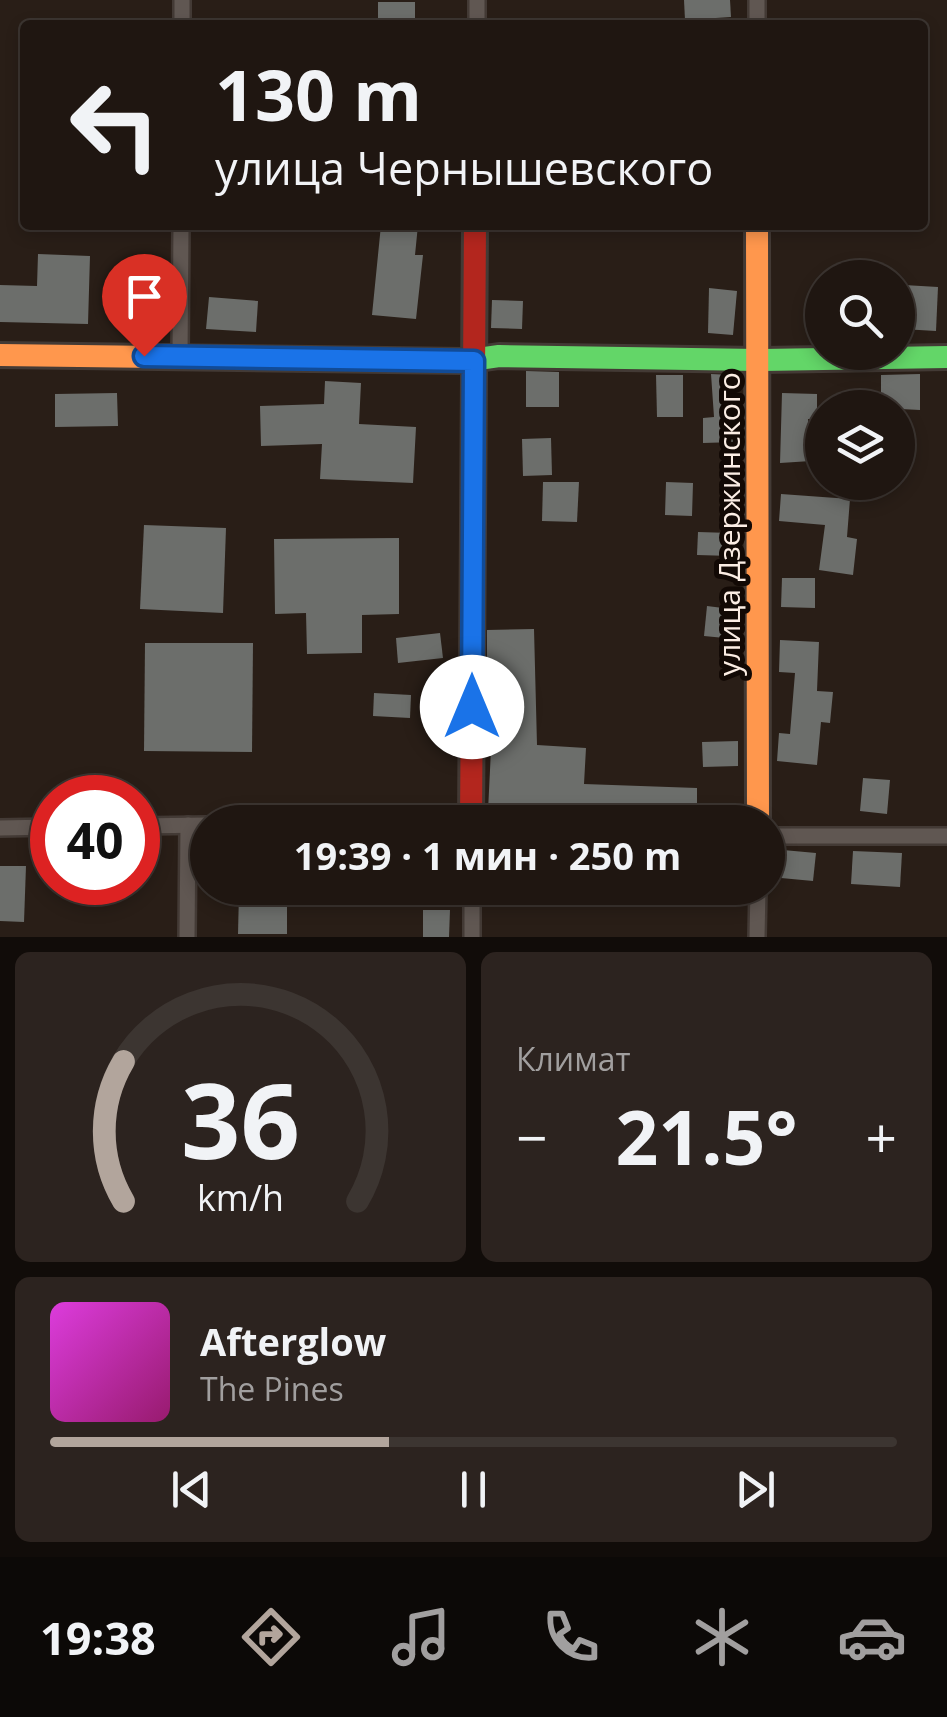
<!DOCTYPE html>
<html lang="ru">
<head>
<meta charset="utf-8">
<style>
	:root { --surface:#1f1611; --page:#2c231f; --text:#f1f3f6; --muted:#a19f9f; --line:#3c3531; --accent:#b2a59c }
	body { margin:0; font-family:"Open Sans",sans-serif; background:var(--page); color:var(--text); height:100vh; display:flex; flex-direction:column; font-size:38px; white-space:nowrap }
	* { box-sizing:border-box; margin:0 }
	p { font-size:32px; color:var(--muted) }
	.icon { flex:none; width:55px; height:55px; fill:none; stroke:currentColor; stroke-width:2; stroke-linecap:round; stroke-linejoin:round }
	.map { position:relative; height:937px; overflow:hidden }
	.panel { display:flex; flex-direction:column; gap:15px; padding:15px; background:#110c09; flex:1 }
	.panel>* { flex:none }
	.banner { position:absolute; left:20px; top:20px; width:908px; height:210px; border-radius:10px; box-shadow:0 5px 15px #0003,0 0 0 2px var(--line); background:#1f1611; color:var(--text); overflow:hidden }
	.buttons { position:absolute; left:805px; top:260px; display:grid; gap:20px }
	.buttons a { display:grid; place-items:center; width:110px; height:110px; border-radius:50%; background:var(--surface); box-shadow:0 5px 15px #0003,0 0 0 2px var(--line); font-size:50px }
	.speed { position:absolute; left:30px; top:775px; display:flex; gap:20px; font-size:50px; font-weight:700; text-align:center }
	.speed>* { display:grid; place-content:center; width:130px; height:130px; border-radius:50%; background:var(--surface); box-shadow:0 5px 15px #0003,0 0 0 2px var(--line); line-height:1 }
	.speed .limit { border:15px solid #d22; background:#fff; color:#111 }
	.pin { position:absolute; display:grid; place-items:center; width:85px; height:85px; color:#fff; margin:-102px -42px; border-radius:50% 50% 50% 0; rotate:-45deg; box-shadow:0 0 10px #0007 }
	.pin .icon { rotate:45deg }
	.me { position:absolute; width:110px; margin:-55px; rotate:0deg; stroke-linejoin:round; filter:drop-shadow(0 0 8px #0008) }
	.turn { display:flex; align-items:center; gap:35px; height:210px; padding:0 30px; font-size:45px }
	.turn .icon { width:130px; height:130px; stroke-width:2.5 }
	.turn b { display:block; font-size:70px; line-height:85px }
	.big { font-size:75px; font-weight:700; line-height:1.1 }
	.panel .tile { flex:1; display:flex; flex-direction:column; justify-content:center; gap:15px; min-width:0; padding:0 35px; border-radius:15px; background:var(--page) }
	.panel .dial { align-items:center; gap:0 }
	.dial svg { height:260px; overflow:visible; fill:none; stroke:var(--line); stroke-width:7; stroke-linecap:round; text-anchor:middle }
	.dial text { fill:var(--text); stroke:none }
	.song { display:flex; align-items:center; gap:30px }
	.cover { width:120px; height:120px; border-radius:15px; background:linear-gradient(135deg,hsl(300 70% 55%),hsl(320 70% 35%)) }
	.played { height:10px; border-radius:5px; background:linear-gradient(90deg,var(--accent) 40%,var(--line) 40%) }
	.keys { display:flex; justify-content:space-around; direction:ltr }
	.heat { display:flex; justify-content:space-between; align-items:center; font-size:55px; direction:ltr }
	.panel .tiles { flex:1; display:grid; gap:15px; grid-template-columns:1fr 1fr }
	.tile:last-child { grid-column:span 2 }
	.trip { position:absolute; left:190px; top:805px; width:595px; height:100px; border-radius:50px; background:var(--surface); box-shadow:0 5px 15px #0003,0 0 0 2px var(--line); font-weight:700; line-height:100px; text-align:center }
	.dock { display:flex; height:160px; justify-content:space-around; align-items:center; background:#0c0907; color:var(--muted) }
	.dock .icon { width:70px; height:70px }
	.dock .current { color:var(--accent) }
	.dock b { font-size:45px; color:var(--text) }
	.map>svg:first-child { display:block }
	.building { fill:#6c6e6b }
	.lines { fill:none; stroke-linecap:round; stroke-linejoin:round }
	.street-casing { stroke:#433a35; stroke-width:20 }
	.fast-casing { stroke:#433a35; stroke-width:28 }
	.slow-casing { stroke:#433a35; stroke-width:28 }
	.jam-casing { stroke:#433a35; stroke-width:28 }
	.street { stroke:#605752; stroke-width:15 }
	.fast { stroke:#63d668; stroke-width:22 }
	.slow { stroke:#ff974d; stroke-width:22 }
	.jam { stroke:#b3261e; stroke-width:22 }
	.route-casing { stroke:#114b97; stroke-width:25 }
	.route { stroke:#1a73e8; stroke-width:18 }
	.labels { text-anchor:middle; dominant-baseline:central; stroke-width:10; stroke-linejoin:round; paint-order:stroke }
	.street-label { font-size:30px; fill:#fbede4; stroke:#120905 }
</style>
</head>
<body>
<div class="map">
<svg width="947" height="937" viewBox="0 0 947 937">
	<rect width="100%" height="100%" fill="#291e17"/>
	<g class="building">
		<polygon points="684,0 730,0 731,17 685,20"/>
		<rect x="378" y="2" width="37" height="23"/>
		<polygon points="381,225 418,225 415,255 423,255 416,319 372,315"/>
		<polygon points="38,254 90,256 88,324 0,322 0,285 37,286"/>
		<polygon points="132,273 168,277 163,320 128,317"/>
		<polygon points="904,285 938,287 936,331 902,329"/>
		<polygon points="709,288 737,291 733,335 708,333"/>
		<polygon points="209,297 258,301 256,332 206,329"/>
		<polygon points="492,300 523,301 522,329 491,328"/>
		<polygon points="526,371 559,372 559,407 526,407"/>
		<polygon points="711,374 733,375 736,442 703,443 703,418 714,417"/>
		<polygon points="920,374 920,410 881,408 881,375"/>
		<polygon points="656,375 683,375 683,417 657,417"/>
		<polygon points="325,381 361,383 359,424 416,427 413,483 320,479 322,444 261,446 260,406 324,404"/>
		<polygon points="117,393 118,426 55,427 55,394"/>
		<polygon points="782,393 817,394 817,419 808,419 811,461 780,463"/>
		<polygon points="551,438 552,475 523,476 522,439"/>
		<polygon points="543,482 579,482 577,522 542,521"/>
		<polygon points="666,482 693,483 692,516 665,515"/>
		<polygon points="781,494 850,499 847,537 857,539 853,575 819,570 825,525 779,521"/>
		<polygon points="144,525 226,528 223,613 140,609"/>
		<polygon points="698,532 731,533 731,556 697,555"/>
		<polygon points="399,538 399,614 362,615 362,653 307,654 306,613 275,614 274,539"/>
		<polygon points="782,578 815,578 815,608 781,607"/>
		<polygon points="707,606 739,610 735,639 704,636"/>
		<polygon points="534,629 537,745 586,748 584,784 697,788 697,815 488,811 492,729 487,729 487,630"/>
		<polygon points="440,633 443,658 398,663 396,638"/>
		<polygon points="780,640 819,642 817,691 833,692 830,723 821,722 817,765 777,761 779,733 790,734 795,673 779,672"/>
		<polygon points="145,643 253,643 252,752 144,751"/>
		<polygon points="374,693 411,695 410,718 373,716"/>
		<polygon points="738,741 738,766 703,767 702,742"/>
		<polygon points="863,778 890,780 887,814 860,811"/>
		<polygon points="783,850 816,853 813,881 781,878"/>
		<polygon points="853,851 902,853 900,887 851,884"/>
		<polygon points="0,866 26,866 24,922 0,921"/>
		<polygon points="239,892 287,892 287,934 238,934"/>
		<polygon points="423,910 450,910 449,937 423,937"/>
	</g>
	<g class="lines">
		<defs>
			<g id="street">
				<polyline points="757,0 757,25"/>
				<polyline points="182,25 182,0"/>
				<polyline points="477,25 477,0"/>
				<polyline points="180,356 181,225"/>
				<polyline points="138,826 208,825"/>
				<polyline points="0,828 52,827"/>
				<polyline points="768,836 947,836"/>
				<polyline points="472,888 472,937"/>
				<polyline points="187,937 188,825"/>
				<polyline points="757,937 758,888"/>
			</g>
			<polyline id="fast" points="464,361 499,356 758,360 947,357"/>
			<g id="slow">
				<polyline points="757,225 758,822"/>
				<polyline points="0,355 464,361"/>
			</g>
			<polyline id="jam" points="471,822 475,225"/>
		</defs>
		<use href="#street" class="street-casing"/>
		<use href="#fast" class="fast-casing"/>
		<use href="#slow" class="slow-casing"/>
		<use href="#jam" class="jam-casing"/>
		<use href="#street" class="street"/>
		<use href="#fast" class="fast"/>
		<use href="#slow" class="slow"/>
		<use href="#jam" class="jam"/>
	</g>
	<g class="lines">
		<defs>
			<polyline id="route" points="144,356 474,361 472,707"/>
		</defs>
		<use href="#route" class="route-casing"/>
		<use href="#route" class="route"/>
	</g>
	<g class="labels">
		<g class="street-label">
			<text transform="translate(728 524) rotate(-90)">улица Дзержинского</text>
		</g>
	</g>
</svg>
<div class="buttons">
<a><svg class="icon" aria-label="search" viewBox="0 0 24 24"><circle cx="10" cy="10" r="6"/><path d="M15 15l6 6"/></svg></a>
<a><svg class="icon" aria-label="layers" viewBox="0 0 24 24"><path d="M12 4l9 5-9 5-9-5zM3 14l9 5 9-5"/></svg></a>
</div>
<div class="speed"><div class="limit">40</div></div>
<div class="pin" style="left:144px;top:356px;background:#d93025"><svg class="icon" aria-label="arrive" viewBox="0 0 24 24"><path d="M6 21V4h12l-3 4 3 4H6"/></svg></div>
<svg class="me" style="left:472px;top:707px" viewBox="-20 -20 40 40"><circle r="19" fill="#fff"/><path d="M0-13L10 11 0 6-10 11z" fill="#1a73e8"/></svg>
<div class="trip">19:39 · 1 мин · 250 m</div>
<div class="banner">
<div class="turn"><svg class="icon" aria-label="left" viewBox="0 0 24 24"><path d="M17 20v-9H6M10 6l-5 5 5 5"/></svg><div><b>130 m</b>улица Чернышевского</div></div>
</div>
</div>
<section class="panel">
<div class="tiles">
<div class="tile dial"><svg viewBox="0 0 100 80">
<path d="M14 69A42 42 0 1 1 86 69"/>
<path d="M14 69A42 42 0 0 1 14 26" stroke="#b2a59c"/>
<text x="50" y="56" font-size="32" font-weight="700">36</text>
<text x="50" y="72" font-size="11">km/h</text>
</svg></div>
<div class="tile"><p>Климат</p>
<div class="heat"><a>−</a><b class="big">21.5°</b><a>+</a></div>
</div>
<div class="tile">
<div class="song"><i class="cover"></i><div><b>Afterglow</b><p>The Pines</p></div></div>
<div class="played"></div>
<div class="keys"><svg class="icon" aria-label="previous" viewBox="0 0 24 24"><path d="M18 5L8 12l10 7zM5 5v14"/></svg><svg class="icon" aria-label="pause" viewBox="0 0 24 24"><path d="M8 5v14M16 5v14"/></svg><svg class="icon" aria-label="next" viewBox="0 0 24 24"><path d="M6 5l10 7-10 7zM19 5v14"/></svg></div>
</div>
</div>
</section>
<nav class="dock">
<b>19:38</b>
<svg class="icon current" aria-label="directions" viewBox="0 0 24 24"><path d="M12 3l9 9-9 9-9-9zM9 14v-3h6M13 9l2 2-2 2"/></svg>
<svg class="icon" aria-label="music" viewBox="0 0 24 24"><path d="M9 18V5l10-2v13"/><circle cx="6" cy="18" r="3"/><circle cx="16" cy="16" r="3"/></svg>
<svg class="icon" aria-label="phone" viewBox="0 0 24 24"><path d="M5 4h4l2 5-3 2q2 4 5 5l2-3 5 2v4C11 20 4 13 5 4z"/></svg>
<svg class="icon" aria-label="climate" viewBox="0 0 24 24"><path d="M12 3v18M4 7l16 10M4 17L20 7"/></svg>
<svg class="icon" aria-label="car" viewBox="0 0 24 24"><path d="M5 17H2v-5l4-1 3-4h7l3 4 3 1v5h-3M9 17h6M6 11h13"/><circle cx="7" cy="17" r="2"/><circle cx="17" cy="17" r="2"/></svg>
</nav>
</body>
</html>
